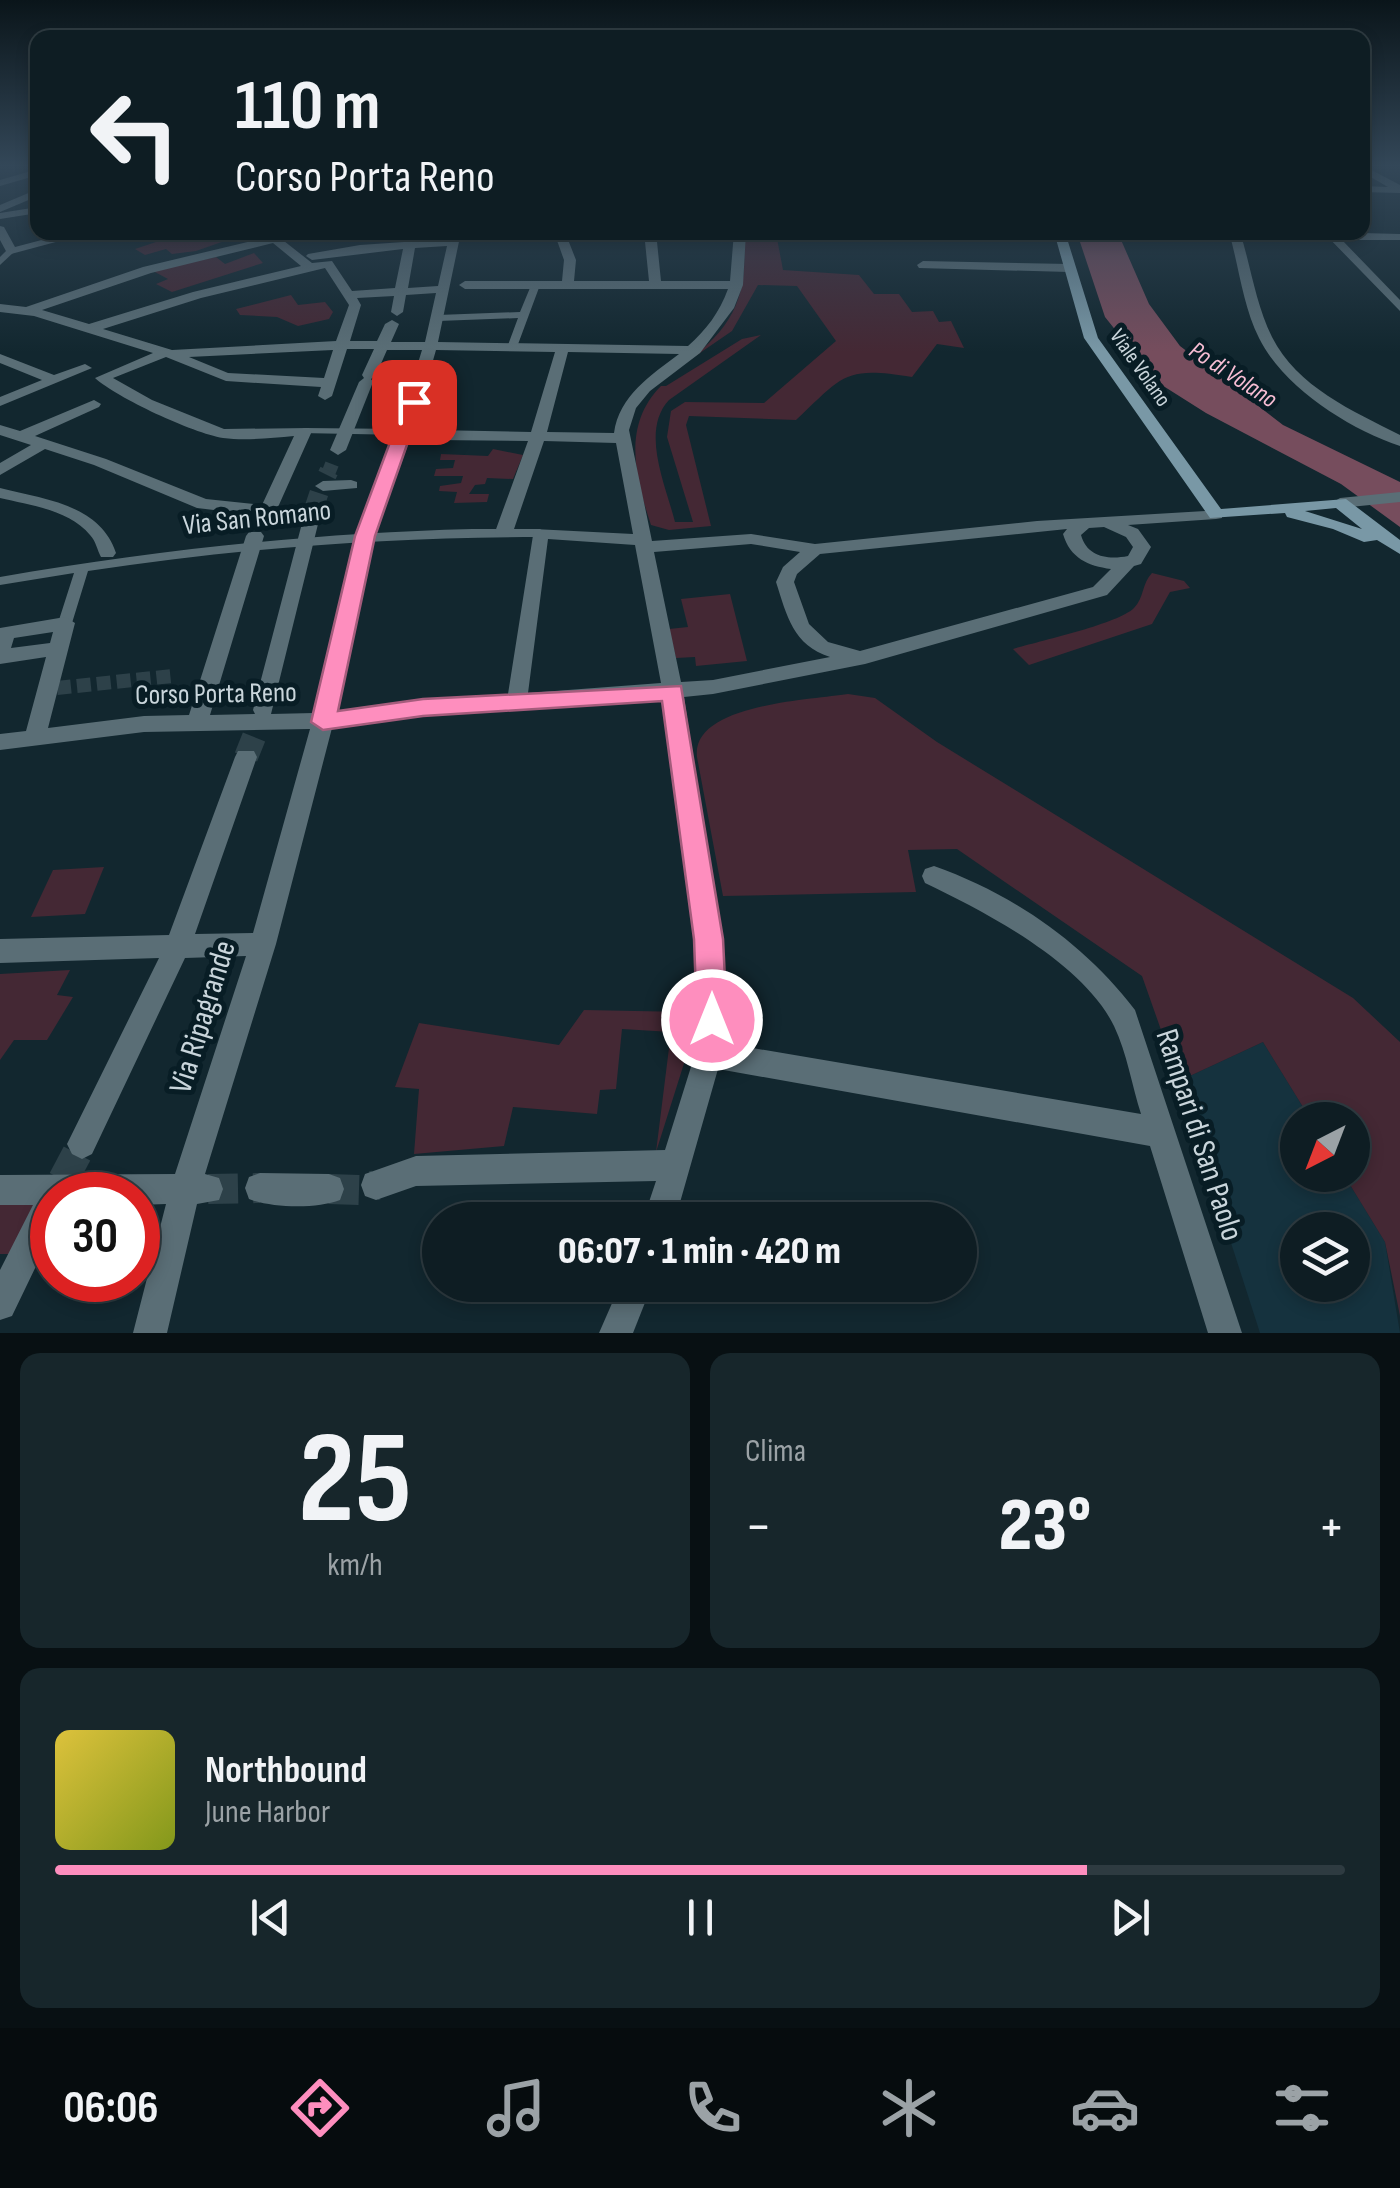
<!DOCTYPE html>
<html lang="it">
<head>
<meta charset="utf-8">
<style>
	:root { --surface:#0e1d23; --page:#17262b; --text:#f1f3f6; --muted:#9ba2a6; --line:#2e3b41; --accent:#fe8ebe }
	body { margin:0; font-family:"Sofia Sans Condensed",sans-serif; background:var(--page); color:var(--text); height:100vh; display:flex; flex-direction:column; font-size:38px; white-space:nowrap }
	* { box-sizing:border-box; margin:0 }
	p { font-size:32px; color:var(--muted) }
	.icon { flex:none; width:55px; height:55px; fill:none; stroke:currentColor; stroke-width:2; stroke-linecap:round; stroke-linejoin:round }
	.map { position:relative; height:1333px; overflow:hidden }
	.details { display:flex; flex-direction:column; gap:20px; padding:20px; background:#081013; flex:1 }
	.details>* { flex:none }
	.hud { position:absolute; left:30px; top:30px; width:1340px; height:210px; border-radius:20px; box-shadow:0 5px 15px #0003,0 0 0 2px var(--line); background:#0e1d23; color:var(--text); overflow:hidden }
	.needle { width:65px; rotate:222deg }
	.buttons { position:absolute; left:1280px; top:1102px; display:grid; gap:20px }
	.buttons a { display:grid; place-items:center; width:90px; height:90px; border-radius:50%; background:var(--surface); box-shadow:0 5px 15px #0003,0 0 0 2px var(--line); font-size:50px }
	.speed { position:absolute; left:30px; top:1172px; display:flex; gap:20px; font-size:50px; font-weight:700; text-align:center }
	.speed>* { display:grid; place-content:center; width:130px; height:130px; border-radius:50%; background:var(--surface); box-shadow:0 5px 15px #0003,0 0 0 2px var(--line); line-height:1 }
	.speed .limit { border:15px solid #d22; background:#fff; color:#111 }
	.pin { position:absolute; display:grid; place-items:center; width:85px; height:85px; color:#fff; margin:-42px; border-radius:20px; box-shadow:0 5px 15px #0006 }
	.me { position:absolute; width:110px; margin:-55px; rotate:0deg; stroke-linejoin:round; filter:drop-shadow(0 0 8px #0008) }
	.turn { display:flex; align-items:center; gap:35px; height:210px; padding:0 40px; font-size:45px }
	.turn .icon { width:130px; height:130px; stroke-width:2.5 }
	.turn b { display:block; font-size:70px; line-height:85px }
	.big { font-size:75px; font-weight:800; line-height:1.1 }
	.details .widget { flex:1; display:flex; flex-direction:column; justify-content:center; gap:15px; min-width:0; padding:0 35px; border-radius:20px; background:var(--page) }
	.details .dial { align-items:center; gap:0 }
	.dial b { font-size:130px; line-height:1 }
	.song { display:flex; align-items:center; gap:30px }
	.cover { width:120px; height:120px; border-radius:15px; background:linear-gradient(135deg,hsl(50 70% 55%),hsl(70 70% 35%)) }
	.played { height:10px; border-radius:5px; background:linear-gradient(90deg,var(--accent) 80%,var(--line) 80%) }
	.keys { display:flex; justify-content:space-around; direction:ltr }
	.heat { display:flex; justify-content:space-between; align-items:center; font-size:55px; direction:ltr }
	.details .tiles { flex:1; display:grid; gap:20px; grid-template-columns:1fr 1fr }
	.widget:last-child { grid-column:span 2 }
	.trip { position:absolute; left:422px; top:1202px; width:555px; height:100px; border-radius:50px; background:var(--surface); box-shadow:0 5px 15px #0003,0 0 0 2px var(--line); font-weight:800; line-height:100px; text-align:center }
	.tabs { display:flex; height:160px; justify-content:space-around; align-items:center; background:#060c0e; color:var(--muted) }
	.tabs .icon { width:70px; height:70px }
	.tabs .selected { color:var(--accent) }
	.tabs b { font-size:45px; color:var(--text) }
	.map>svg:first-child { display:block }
	.built { fill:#15323e; fill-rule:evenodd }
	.green { fill:#442834 }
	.water { fill:#764d5d }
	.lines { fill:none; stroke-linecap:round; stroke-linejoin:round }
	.pedestrian-tunnel { stroke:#2d4149; stroke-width:14; stroke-dasharray:14 6; stroke-linecap:butt }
	.minor-tunnel-far3 { stroke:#2d4149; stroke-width:14; stroke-dasharray:14 8; stroke-linecap:butt }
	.minor-tunnel-far2 { stroke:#2d4149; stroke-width:19; stroke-dasharray:19 9; stroke-linecap:butt }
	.minor-tunnel-far1 { stroke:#2d4149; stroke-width:24; stroke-dasharray:24 11; stroke-linecap:butt }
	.minor-tunnel { stroke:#2d4149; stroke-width:30; stroke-dasharray:30 15; stroke-linecap:butt }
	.pedestrian { fill:#5a6e76; fill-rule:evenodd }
	.minor { fill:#5a6e76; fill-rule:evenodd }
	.tertiary { fill:#5a6e76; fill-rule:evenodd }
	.secondary { fill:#7998a6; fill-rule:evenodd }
	.route { fill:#fe8ebe; stroke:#a55c7c; stroke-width:2.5 }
	.labels { text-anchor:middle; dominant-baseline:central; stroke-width:10; stroke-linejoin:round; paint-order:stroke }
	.far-street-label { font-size:22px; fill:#c9d5db; stroke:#081d25 }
	.far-water-label { font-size:25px; font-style:italic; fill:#f7bdd3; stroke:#081d25 }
	.street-label { font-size:28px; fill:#c9d5db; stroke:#081d25 }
	.near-street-label { font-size:32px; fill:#c9d5db; stroke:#081d25 }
</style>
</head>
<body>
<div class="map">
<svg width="1400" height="1333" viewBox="0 0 1400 1333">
	<rect width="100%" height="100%" fill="#12272f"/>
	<path class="built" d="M1263 1042 1311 1120H1298V1175H1344L1385 1242 1400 1333H1260L1179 1081ZM1298 1230H1352V1285H1298Z"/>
	<g class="green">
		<polygon points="226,232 236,237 196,251 172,254 166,249 145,255 135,249 165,239 153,234 128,233"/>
		<path d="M743 233H776L783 270 859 275 874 294H899L912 312 933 311 939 322 951 321 964 348 937 344 912 377C844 366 844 375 796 420L689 416 686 425 711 526 669 530 651 525C635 477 622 425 661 386H666L742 339 761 335 669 400C640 431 666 486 675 522H693L667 437 671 411 685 402 764 403 836 341 797 286 758 285 732 331 678 368C731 331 750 299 743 233Z"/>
		<polygon points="254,253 263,263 172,292 156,284 168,279 153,271 216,257 225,264"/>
		<polygon points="291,295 298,305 325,302 333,312 329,319 298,326 277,317 240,315 236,309"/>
		<polygon points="493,449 523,455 513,479 487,478 485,484 475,485 469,494 489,494 487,502 454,503 457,492 439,491 440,486 461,483 463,476 434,476 436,469 453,468 455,460 440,460 441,454 488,456"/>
		<path d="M1152 573 1184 581 1190 588 1170 592 1152 624 1029 665 1013 649C1039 641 1118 624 1134 608 1144 598 1142 583 1152 573Z"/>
		<polygon points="730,594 747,661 696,666 695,657 676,658 669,629 688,627 681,599"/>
		<path d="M848 694 875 698 937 742 1353 998 1400 1042V1316L1385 1242 1344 1175H1352V1120H1311L1263 1042 1179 1081 1142 976 957 849 908 850 916 892 723 896 697 757C691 704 810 700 848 694Z"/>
		<polygon points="104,867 85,914 31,917 53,870"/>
		<polygon points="70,970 57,995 73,997 47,1040 14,1040 0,1060 0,974"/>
		<polygon points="584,1010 687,1012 687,1054 656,1152 671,1032 622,1029 616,1089 600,1090 597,1114 513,1107 504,1146 414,1154 419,1089 395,1087 419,1023 559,1045"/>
		<polygon points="39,1197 10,1254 0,1254 0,1201"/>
	</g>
	<polygon class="water" points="1077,233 1118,233 1149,304 1180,346 1283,425 1400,482 1400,527 1341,484 1206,413 1157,382 1105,317"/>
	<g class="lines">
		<polyline class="pedestrian-tunnel" points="57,688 172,676"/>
		<polyline class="minor-tunnel-far3" points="328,474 332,464"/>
		<g class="minor-tunnel-far2">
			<polyline points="327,475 329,471"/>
			<polyline points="314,508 319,493"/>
		</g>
		<polyline class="minor-tunnel-far1" points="246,757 254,737"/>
		<g class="minor-tunnel">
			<polyline points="63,1180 82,1144"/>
			<polyline points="208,1189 260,1188"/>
			<polyline points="329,1189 360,1190 376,1185"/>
		</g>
		<g class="pedestrian">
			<polygon points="8,249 15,251 0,265 0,257"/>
			<polygon points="532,283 540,285 517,347 508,345 518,318 438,321 433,318 438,315 520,312"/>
			<polygon points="304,428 405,429 411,432 405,435 300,433 298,431"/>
			<path d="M472 529H540L546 533 540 537C388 537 238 548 88 571L72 623 65 628 58 623 74 573 0 585V577C156 550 313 533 472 529Z"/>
		</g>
		<g class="minor">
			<polygon points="1362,165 1400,185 1400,193 1362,192 1362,186 1388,187 1362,172"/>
			<polygon points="38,169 38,175 0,186 0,180"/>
			<polygon points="38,189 38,196 0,212 0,205"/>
			<polygon points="38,207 38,213 0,219 0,213"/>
			<polygon points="0,226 4,227 15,247 72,232 93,232 11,254 7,253 0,240"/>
			<path d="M289 232H310L284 241 312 263 332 261 352 291 395 288 403 249 312 260 306 256 308 254 360 245 404 242 407 234 411 233 417 236 416 241 449 239 450 232H461L438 342 688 346C707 329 719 313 728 289H465L459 285 465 281H562L564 260 554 232H565L576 260 574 281H649L644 232H656L661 281H730L734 232H746L743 285 734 308 700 353 650 391 636 408 629 430 652 541 751 534 815 544 1037 521 1222 510V518L1216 519 1128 525 1138 529 1151 547 1141 564 1134 566 1107 595 865 664 713 694 684 697 726 980 723 1043 1141 1114C1132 1086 1127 1053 1114 1026 1083 963 986 912 925 883L922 876 925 869 934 866C1013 894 1084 943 1135 1010L1242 1333H1208L1150 1146 718 1069 675 1220H643L656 1181 416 1186 376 1200 365 1196 361 1185 365 1174 416 1156 665 1150 695 1054 700 980 664 698 423 716 332 728 276 944 205 1174 219 1178 223 1189 219 1200 197 1204 167 1333H133L166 1204 138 1205V1195H52V1233L12 1316 0 1320V1270L33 1205H0V1175L175 1174 246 956 185 958 92 1154 82 1159 72 1154 67 1144 159 958 0 963V939L169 935 235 757 238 751H254L257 757 195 934 253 933 310 729 144 732 0 750V734L26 731 46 657 0 664V628L65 617 75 623 48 728 144 716 189 715 246 536 249 532H261L264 536 210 715 255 714 253 710 306 508 314 503 320 504 322 508 271 714 314 713 356 536 396 434 422 350H387L376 375 371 379 373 382 346 450 338 455 330 450 359 382 364 378 362 375 374 349H347L332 396 325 400 318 396 321 387 226 381 166 357 113 378 152 400 224 429 309 428 312 431 270 525 261 530 252 525 257 515 197 508 94 465 45 449 0 475V463L31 445 0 435V425L20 431 94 400 101 404 99 407 35 436 106 459 206 499 262 505 294 436C270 438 246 441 223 438 193 433 117 398 95 378L153 353 34 316 0 312V304L26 307 143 267ZM273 243 301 266 193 292 89 324 42 310 151 273ZM447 246 438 286 408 288 415 248ZM325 268 349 305 336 341 172 350 103 329 201 298ZM436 293 425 342H391L399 324 392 320 385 324 377 341H350L361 305 357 298 394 296 391 312 397 316 403 312 406 295ZM333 350 324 378 228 373 189 357ZM436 350 555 352 531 432 433 430 425 435 433 440 528 441 495 532 498 536 504 537 513 532 544 441 616 443 633 534 534 529 508 694 336 712 374 536 412 434ZM568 352 679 354C651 375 619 396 614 433L547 432ZM1104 527 1126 537 1133 547 1128 556C1108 560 1087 557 1081 535L1089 528ZM1067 529 1063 534C1070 558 1088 566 1111 569L1093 587 860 651 828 642 809 624 794 582 797 574 820 554ZM548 539 635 545 661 683 528 693ZM751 544 800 552 783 567 776 582C787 616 793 645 830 657L713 680 681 682 654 552ZM53 632 50 643 11 648 14 638Z"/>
			<path d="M1229 232H1240C1251 267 1256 305 1272 337 1297 387 1353 411 1400 435V446C1349 429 1283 387 1259 338 1243 306 1239 267 1229 232Z"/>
			<polygon points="1323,232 1400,234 1400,240 1342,240 1400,300 1400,311"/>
			<polygon points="923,261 1069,264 1075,268 1069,272 919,268 917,265"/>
			<polygon points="0,354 54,375 85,364 92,368 0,406 0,397 42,380 0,363"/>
			<polygon points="351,480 357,482 357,488 323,491 315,486 323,481"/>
			<path d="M0 488C43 499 100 504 116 553L113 557H101C97 550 96 541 90 535 70 510 29 505 0 498Z"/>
			<path d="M260 1173 329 1174 340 1178 344 1189 340 1200C317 1209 272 1208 249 1199L245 1188 249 1177Z"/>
			<polygon points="620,1285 652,1285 633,1333 599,1333"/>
		</g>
		<polygon class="tertiary" points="1400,492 1400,502 1340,508 1332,503 1340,498"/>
		<path class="secondary" d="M1054 232H1065L1098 338 1221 509 1346 499 1400 540V554L1377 540 1364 542 1333 529 1287 517 1285 513 1210 518 1084 338ZM1336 508 1362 529 1305 511Z"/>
	</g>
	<linearGradient id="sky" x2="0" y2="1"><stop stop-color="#0a151a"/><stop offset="0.47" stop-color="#334758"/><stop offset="1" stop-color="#334758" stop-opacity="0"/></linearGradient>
	<rect width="1400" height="352" fill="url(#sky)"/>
	<polygon class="route" points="414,397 422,402 375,536 338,711 423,699 681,686 723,939 727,1020 723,1030 712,1035 701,1030 697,1020 694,939 662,701 423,716 323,730 311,722 355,536 405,402"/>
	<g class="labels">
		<g class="far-street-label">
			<text transform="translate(1140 368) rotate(55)">Viale Volano</text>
		</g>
		<g class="far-water-label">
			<text transform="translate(1233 375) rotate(33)">Po di Volano</text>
		</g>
		<g class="street-label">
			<text transform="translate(257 518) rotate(-6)">Via San Romano</text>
			<text transform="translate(216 694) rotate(-1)">Corso Porta Reno</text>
		</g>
		<g class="near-street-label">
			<text transform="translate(203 1017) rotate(-73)">Via Ripagrande</text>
			<text transform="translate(1199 1135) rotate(72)">Rampari di San Paolo</text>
		</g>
	</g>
</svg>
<div class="buttons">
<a><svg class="needle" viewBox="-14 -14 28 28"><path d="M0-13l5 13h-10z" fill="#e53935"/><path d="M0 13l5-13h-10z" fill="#9ba2a6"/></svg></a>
<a><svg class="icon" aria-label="layers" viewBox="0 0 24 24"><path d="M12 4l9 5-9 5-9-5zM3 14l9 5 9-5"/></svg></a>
</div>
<div class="speed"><div class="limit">30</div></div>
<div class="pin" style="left:414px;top:402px;background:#d93025"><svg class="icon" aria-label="arrive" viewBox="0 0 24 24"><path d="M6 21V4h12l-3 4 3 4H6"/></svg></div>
<svg class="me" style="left:712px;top:1020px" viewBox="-20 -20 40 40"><circle r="17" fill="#fe8ebe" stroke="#fff" stroke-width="3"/><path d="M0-11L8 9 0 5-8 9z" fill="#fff"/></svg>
<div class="trip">06:07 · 1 min · 420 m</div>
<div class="hud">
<div class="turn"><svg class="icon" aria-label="left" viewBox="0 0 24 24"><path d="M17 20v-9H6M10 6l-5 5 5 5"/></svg><div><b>110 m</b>Corso Porta Reno</div></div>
</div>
</div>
<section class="details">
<div class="tiles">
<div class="widget dial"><b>25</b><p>km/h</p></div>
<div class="widget"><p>Clima</p>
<div class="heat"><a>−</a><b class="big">23°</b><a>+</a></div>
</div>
<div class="widget">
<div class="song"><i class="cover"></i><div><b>Northbound</b><p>June Harbor</p></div></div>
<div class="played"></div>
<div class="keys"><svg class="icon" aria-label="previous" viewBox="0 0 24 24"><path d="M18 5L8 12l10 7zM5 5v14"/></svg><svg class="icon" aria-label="pause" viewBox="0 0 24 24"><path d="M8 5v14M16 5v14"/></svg><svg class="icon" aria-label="next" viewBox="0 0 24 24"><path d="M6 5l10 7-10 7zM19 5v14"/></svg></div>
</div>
</div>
</section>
<nav class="tabs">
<b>06:06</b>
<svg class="icon selected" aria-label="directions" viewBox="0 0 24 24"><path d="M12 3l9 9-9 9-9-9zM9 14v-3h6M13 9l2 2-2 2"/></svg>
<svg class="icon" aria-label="music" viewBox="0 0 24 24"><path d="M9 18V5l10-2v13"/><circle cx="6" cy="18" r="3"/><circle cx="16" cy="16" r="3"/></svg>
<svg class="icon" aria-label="phone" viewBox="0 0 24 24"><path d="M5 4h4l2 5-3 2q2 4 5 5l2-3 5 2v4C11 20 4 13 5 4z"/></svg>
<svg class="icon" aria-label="climate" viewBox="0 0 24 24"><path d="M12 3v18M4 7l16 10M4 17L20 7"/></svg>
<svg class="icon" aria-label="car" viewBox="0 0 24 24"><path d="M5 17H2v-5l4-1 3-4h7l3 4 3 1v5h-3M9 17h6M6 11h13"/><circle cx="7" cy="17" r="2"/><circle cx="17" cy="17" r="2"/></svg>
<svg class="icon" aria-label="filters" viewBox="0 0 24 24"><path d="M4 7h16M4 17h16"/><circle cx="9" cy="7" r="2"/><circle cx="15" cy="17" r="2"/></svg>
</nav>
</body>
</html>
